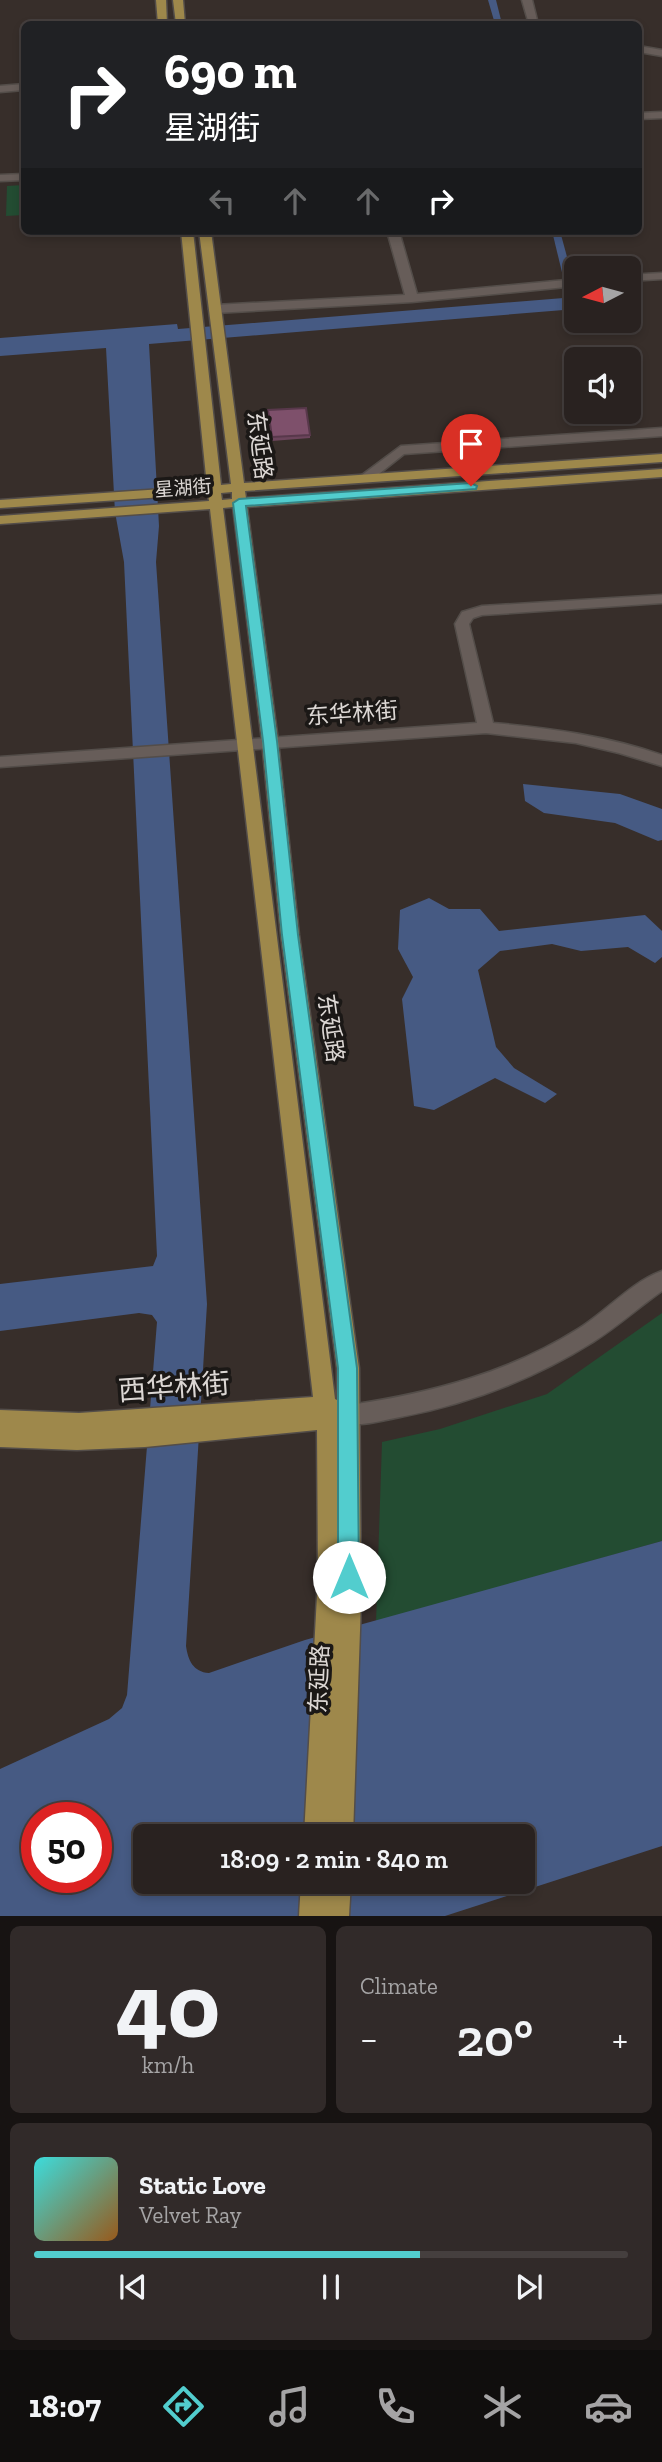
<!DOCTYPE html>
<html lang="en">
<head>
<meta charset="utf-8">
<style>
	:root { --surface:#292220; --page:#312a29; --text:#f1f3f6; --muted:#a5a4a5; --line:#453f3e; --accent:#52cdce }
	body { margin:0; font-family:"Zilla Slab","Noto Sans SC",serif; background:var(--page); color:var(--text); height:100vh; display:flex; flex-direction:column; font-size:26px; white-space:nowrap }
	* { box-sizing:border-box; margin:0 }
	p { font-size:23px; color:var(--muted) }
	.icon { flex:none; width:38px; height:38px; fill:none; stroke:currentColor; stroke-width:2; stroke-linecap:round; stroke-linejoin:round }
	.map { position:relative; height:1916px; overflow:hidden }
	.side { display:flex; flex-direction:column; gap:10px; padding:10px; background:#171312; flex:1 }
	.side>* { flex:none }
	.hud { position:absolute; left:21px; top:21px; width:621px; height:214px; border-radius:10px; box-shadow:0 4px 10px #0003,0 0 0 2px var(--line); background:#202124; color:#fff; overflow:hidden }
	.needle { width:46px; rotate:264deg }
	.buttons { position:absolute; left:564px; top:256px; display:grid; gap:14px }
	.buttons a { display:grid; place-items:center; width:77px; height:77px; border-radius:10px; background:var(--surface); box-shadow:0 4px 10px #0003,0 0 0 2px var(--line); font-size:35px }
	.speed { position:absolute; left:21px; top:1802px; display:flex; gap:14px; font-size:35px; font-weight:700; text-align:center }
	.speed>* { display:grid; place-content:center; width:91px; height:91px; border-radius:50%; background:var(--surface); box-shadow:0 4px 10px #0003,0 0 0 2px var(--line); line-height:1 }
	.speed .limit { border:10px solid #d22; background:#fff; color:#111 }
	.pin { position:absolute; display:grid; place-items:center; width:60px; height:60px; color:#fff; margin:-72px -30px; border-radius:50% 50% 50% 0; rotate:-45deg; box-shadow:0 0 7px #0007 }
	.pin .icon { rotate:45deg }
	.me { position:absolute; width:77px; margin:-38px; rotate:0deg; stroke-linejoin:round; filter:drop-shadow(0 0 5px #0008) }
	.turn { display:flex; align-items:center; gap:24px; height:147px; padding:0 28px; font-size:32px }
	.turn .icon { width:91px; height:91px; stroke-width:2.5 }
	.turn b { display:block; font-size:49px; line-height:60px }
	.lanes { display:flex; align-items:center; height:66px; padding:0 28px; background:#0003; justify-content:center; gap:35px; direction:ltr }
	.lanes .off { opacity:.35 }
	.big { font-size:52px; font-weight:600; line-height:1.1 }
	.side .tile { flex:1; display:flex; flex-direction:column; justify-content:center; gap:10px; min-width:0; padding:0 24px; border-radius:10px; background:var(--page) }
	.side .dial { align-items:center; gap:0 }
	.dial b { font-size:91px; line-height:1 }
	.song { display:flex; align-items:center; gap:21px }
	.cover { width:84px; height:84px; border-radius:10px; background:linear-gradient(135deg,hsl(180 70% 55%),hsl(30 70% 35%)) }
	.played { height:7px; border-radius:4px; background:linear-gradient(90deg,var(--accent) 65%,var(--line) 65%) }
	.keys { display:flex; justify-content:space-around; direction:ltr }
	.heat { display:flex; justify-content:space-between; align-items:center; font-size:38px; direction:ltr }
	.side .tiles { flex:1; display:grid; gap:10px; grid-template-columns:1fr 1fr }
	.tile:last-child { grid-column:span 2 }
	.trip { position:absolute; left:133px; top:1824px; width:402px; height:70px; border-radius:10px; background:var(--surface); box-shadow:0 4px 10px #0003,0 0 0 2px var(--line); font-weight:600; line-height:70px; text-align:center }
	.dock { display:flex; height:112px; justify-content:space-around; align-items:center; background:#100e0d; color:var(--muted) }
	.dock .icon { width:49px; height:49px }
	.dock .selected { color:var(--accent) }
	.dock b { font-size:32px; color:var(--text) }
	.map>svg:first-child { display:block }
	.green { fill:#234c32 }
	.water { fill:#465a83; fill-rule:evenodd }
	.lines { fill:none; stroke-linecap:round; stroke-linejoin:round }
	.canal { fill:#465a83; fill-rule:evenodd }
	.minor-casing { stroke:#534d49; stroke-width:3 }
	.major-casing { stroke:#534d49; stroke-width:3 }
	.minor { fill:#675d59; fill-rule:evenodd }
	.major { fill:#9e884b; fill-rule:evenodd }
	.wall { fill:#6c455c }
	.building { fill:#7e506b; stroke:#58384b; stroke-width:2 }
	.route { fill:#52cdce; stroke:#358586; stroke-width:2 }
	.labels { text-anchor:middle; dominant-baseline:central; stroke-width:7; stroke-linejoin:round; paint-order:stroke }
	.far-street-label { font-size:19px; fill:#dcd7d4; stroke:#1b1816 }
	.street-label { font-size:23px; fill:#dcd7d4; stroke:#1b1816 }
	.near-street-label { font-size:28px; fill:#dcd7d4; stroke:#1b1816 }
</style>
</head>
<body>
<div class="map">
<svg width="662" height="1916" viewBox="0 0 662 1916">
	<rect width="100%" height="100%" fill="#372e2a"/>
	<g class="green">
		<polygon points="24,185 24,215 6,216 7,186"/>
		<polygon points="662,1313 662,1541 376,1622 382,1442 440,1429 547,1394"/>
	</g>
	<g class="water">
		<path d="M576 297V309L149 344 159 526 156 562 207 1304 186 1646C188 1660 193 1672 209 1673L305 1640 662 1541V1846L445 1916H0V1769L109 1719 122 1708 127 1695 157 1322 152 1315 139 1313 0 1331V1284L153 1266 157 1256 124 562 115 512 106 348 0 356V338L177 324 178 329ZM37 1818H96V1878H37ZM145 1836H523V1881H145Z"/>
		<polygon points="523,784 620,794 662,809 662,840 658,841 615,823 544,813 525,801"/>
		<polygon points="429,898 449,909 480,909 499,931 645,915 662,931 662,957 655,963 628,947 581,951 552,944 500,951 478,970 496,1047 514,1068 557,1094 545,1103 495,1078 434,1110 414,1106 402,999 413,977 398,949 400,910"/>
	</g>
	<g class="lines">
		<g class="canal">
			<polygon points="488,0 496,0 502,24 495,24"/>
			<polygon points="552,231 560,231 576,290 576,299 568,297"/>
		</g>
		<defs>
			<g id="minor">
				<polygon points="522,0 532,0 538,24 529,24"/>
				<polygon points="639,46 662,50 662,56 639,52"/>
				<polygon points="24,84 24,90 0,92 0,86"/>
				<polygon points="662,112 662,118 639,119 639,113"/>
				<polygon points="24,174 24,180 0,181 0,175"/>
				<polygon points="387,231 399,231 417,294 576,279 576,286 412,302 215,313 209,309 215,305 405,295"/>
				<polygon points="662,273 662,279 628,281 628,275"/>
				<polygon points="662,428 662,436 404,454 370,481 365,482 358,478 401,446"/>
				<path d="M662 595V603L482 615 473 618 469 624 493 723C550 728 607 736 662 755V766L619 753 576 743 486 733 0 767V757L477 723 455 624 462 612 482 606Z"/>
				<path d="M662 1271V1291C639 1307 617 1327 593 1342 534 1379 468 1404 400 1417 383 1420 359 1428 342 1422L339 1415 342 1408 350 1405C431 1393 508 1373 578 1329 606 1312 631 1282 662 1271Z"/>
			</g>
			<g id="major">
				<polygon points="156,0 166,0 167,24 158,24"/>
				<polygon points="173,0 183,0 185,24 176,24"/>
				<path d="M181 231H193L221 485 231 484 199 231H211L244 483 662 454V462L245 491 246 498 662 469V477L247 507 278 741 299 935 359 1368 361 1601 353 1836H304L318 1577 317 1430 145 1447 77 1450 0 1447V1410L79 1413 313 1397 210 509 0 524V516L209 501 208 494 0 508V500L207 486ZM232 492V499L222 500 221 493ZM233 507 262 741 281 935 337 1368V1400L335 1399 223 508Z"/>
				<polygon points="301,1881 351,1881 349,1916 299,1916"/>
			</g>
		</defs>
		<use href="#minor" class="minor-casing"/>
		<use href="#major" class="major-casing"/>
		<use href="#minor" class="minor"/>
		<use href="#major" class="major"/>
	</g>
	<polygon class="wall" points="268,414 310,435 310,438 272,441"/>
	<polygon class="building" points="306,408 310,435 272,437 268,410"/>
	<polygon class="route" points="471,483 477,486 476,489 246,506 277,741 298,935 357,1368 359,1577 356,1584 349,1587 341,1584 338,1577 338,1368 282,935 263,741 233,503 239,499"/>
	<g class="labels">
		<g class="far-street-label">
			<text transform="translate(183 488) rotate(-4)">星湖街</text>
		</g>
		<g class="street-label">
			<text transform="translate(260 445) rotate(83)">东延路</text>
			<text transform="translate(352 713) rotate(-4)">东华林街</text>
			<text transform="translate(331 1028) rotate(82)">东延路</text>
			<text transform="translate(319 1679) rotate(-88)">东延路</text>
		</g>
		<g class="near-street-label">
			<text transform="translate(174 1387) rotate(-4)">西华林街</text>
		</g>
	</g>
</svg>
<div class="buttons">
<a><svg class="needle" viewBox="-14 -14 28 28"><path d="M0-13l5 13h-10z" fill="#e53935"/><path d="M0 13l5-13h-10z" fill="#a5a4a5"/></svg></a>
<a><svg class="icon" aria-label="sound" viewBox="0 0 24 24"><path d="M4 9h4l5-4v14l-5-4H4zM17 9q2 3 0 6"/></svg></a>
</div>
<div class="speed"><div class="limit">50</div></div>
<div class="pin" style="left:471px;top:486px;background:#d93025"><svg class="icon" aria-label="arrive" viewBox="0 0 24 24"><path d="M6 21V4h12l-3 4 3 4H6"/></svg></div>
<svg class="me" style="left:349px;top:1577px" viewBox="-20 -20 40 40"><circle r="19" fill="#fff"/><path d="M0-13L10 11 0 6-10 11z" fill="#52cdce"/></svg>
<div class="trip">18:09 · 2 min · 840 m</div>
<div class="hud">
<div class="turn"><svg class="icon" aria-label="right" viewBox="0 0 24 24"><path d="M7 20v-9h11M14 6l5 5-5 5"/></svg><div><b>690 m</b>星湖街</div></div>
<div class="lanes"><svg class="icon off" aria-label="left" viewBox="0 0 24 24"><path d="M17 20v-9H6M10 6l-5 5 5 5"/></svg><svg class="icon off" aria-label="ahead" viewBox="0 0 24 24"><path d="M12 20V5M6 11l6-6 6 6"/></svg><svg class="icon off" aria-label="ahead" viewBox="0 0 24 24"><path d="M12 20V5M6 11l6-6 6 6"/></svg><svg class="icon" aria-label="right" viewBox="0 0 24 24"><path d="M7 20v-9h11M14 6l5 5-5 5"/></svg></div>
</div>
</div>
<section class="side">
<div class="tiles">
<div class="tile dial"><b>40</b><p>km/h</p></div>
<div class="tile"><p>Climate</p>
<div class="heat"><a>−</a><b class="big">20°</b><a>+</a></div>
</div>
<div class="tile">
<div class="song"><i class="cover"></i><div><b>Static Love</b><p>Velvet Ray</p></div></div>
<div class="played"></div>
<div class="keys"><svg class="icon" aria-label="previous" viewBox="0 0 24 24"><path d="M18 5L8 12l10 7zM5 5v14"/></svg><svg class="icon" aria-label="pause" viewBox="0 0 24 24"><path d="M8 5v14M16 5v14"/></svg><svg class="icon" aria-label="next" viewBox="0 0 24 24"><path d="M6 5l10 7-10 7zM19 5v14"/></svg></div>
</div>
</div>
</section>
<nav class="dock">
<b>18:07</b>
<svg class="icon selected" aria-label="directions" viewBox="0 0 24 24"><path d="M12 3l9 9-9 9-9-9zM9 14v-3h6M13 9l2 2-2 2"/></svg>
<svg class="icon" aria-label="music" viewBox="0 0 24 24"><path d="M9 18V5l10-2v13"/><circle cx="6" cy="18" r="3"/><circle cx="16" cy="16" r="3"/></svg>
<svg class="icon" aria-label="phone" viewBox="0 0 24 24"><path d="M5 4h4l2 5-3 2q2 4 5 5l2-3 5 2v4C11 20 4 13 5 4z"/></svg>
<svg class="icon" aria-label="climate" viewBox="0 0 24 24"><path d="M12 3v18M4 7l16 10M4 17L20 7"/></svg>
<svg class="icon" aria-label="car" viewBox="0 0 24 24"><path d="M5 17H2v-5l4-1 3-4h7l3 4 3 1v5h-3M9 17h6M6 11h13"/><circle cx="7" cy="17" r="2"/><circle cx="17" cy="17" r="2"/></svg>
</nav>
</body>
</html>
